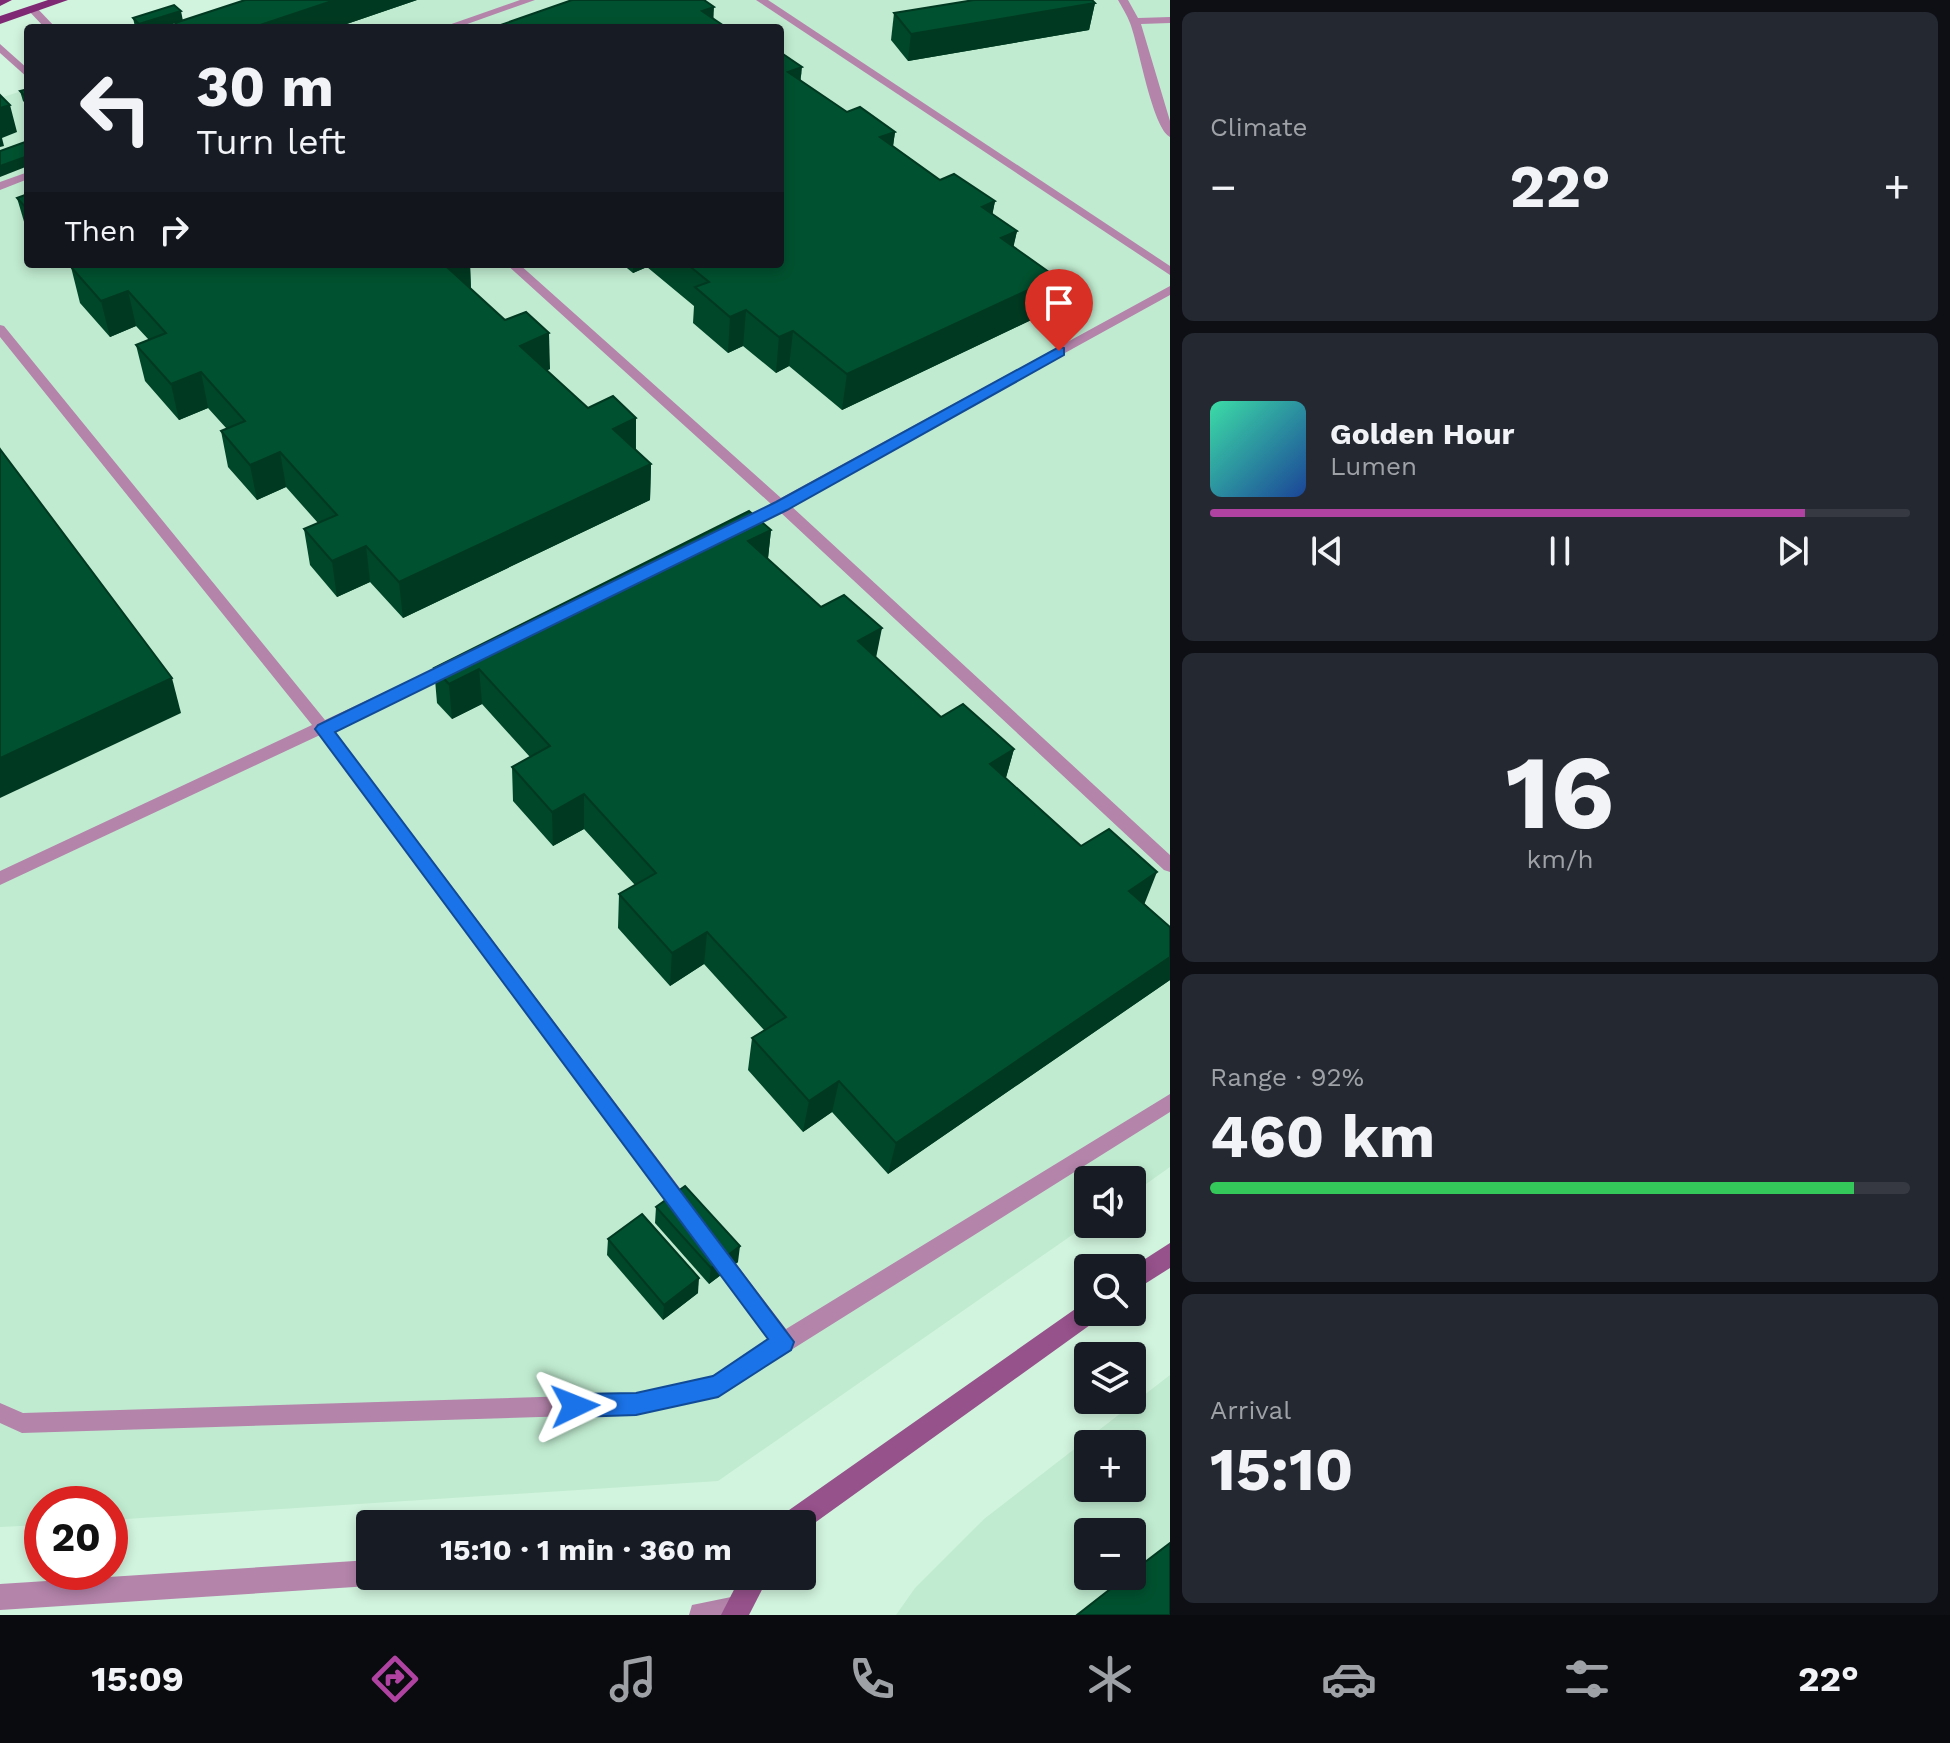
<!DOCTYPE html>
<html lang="en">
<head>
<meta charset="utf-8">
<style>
	:root { --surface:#171b24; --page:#242831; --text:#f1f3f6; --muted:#9ea1a6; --line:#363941; --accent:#b043a2 }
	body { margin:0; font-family:"Work Sans",sans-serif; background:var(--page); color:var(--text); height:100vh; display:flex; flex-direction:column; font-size:30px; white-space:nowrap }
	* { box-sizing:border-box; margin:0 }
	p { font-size:26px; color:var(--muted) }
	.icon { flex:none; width:44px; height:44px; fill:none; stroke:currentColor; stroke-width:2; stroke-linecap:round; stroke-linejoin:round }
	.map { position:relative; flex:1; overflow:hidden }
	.side { display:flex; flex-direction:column; gap:12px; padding:12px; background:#0d0f14; width:780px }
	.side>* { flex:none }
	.top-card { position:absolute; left:24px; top:24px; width:760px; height:244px; border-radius:8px; box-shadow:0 4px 12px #0003; background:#171b24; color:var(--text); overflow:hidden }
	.tools { position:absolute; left:1074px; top:1166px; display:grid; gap:16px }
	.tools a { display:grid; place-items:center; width:72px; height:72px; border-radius:8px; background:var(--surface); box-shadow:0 4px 12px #0003; font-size:40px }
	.speed { position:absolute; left:24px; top:1486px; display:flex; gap:16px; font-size:40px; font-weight:700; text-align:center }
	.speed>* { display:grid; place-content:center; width:104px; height:104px; border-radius:50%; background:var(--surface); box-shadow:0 4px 12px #0003; line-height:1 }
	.speed .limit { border:12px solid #d22; background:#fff; color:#111 }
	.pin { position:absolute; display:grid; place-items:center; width:68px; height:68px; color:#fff; margin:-82px -34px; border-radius:50% 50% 50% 0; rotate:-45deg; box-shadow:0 0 8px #0007 }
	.pin .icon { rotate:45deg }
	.me { position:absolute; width:88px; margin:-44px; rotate:88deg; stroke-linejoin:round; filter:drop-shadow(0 0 6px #0008) }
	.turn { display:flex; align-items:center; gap:28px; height:168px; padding:0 40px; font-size:36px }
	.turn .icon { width:104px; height:104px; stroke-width:2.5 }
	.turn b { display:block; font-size:56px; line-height:68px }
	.then { display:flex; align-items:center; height:76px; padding:0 40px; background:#0003; gap:16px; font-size:30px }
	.big { font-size:60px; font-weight:700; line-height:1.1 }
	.side .tile { flex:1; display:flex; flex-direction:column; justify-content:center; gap:12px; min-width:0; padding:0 28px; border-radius:12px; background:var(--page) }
	.side .dial { align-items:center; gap:0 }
	.dial b { font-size:104px; line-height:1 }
	.song { display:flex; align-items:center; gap:24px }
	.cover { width:96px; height:96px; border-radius:12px; background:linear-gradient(135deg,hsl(160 70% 55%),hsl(220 70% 35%)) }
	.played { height:8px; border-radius:4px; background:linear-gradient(90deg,var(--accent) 85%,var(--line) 85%) }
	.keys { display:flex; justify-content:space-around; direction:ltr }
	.heat { display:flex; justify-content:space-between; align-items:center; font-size:44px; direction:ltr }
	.charge { height:12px; border-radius:6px; background:linear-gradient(90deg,#34c759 92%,var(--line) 0) }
	.trip { position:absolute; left:356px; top:1510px; width:460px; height:80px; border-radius:8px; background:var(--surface); box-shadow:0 4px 12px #0003; font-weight:700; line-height:80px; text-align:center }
	.dock { display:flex; height:128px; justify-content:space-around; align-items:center; background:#090b0e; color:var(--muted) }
	.dock .icon { width:56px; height:56px }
	.dock .on { color:var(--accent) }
	.dock b { font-size:36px; color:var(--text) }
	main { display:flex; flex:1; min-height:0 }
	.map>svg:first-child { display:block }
	.built { fill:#c0ebd0; fill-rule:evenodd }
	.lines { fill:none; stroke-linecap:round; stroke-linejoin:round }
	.lane { fill:#b484ab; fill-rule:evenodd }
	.street { fill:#b484ab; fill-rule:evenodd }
	.secondary { fill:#96528b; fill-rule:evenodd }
	.primary { fill:#7f2974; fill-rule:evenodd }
	.wall { fill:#004628 }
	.shaded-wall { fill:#003921 }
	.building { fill:#00512f; stroke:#003921; stroke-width:2 }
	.route { fill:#1a73e8; stroke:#114b97; stroke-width:2 }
</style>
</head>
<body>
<main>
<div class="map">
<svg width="1170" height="1615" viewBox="0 0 1170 1615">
	<rect width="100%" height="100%" fill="#d1f4de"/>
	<g class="built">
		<polygon points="303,0 1170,0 1170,1167 1132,1194 1132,1180 1088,1180 1088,1224 718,1481 110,1520 110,1504 42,1504 42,1525 0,1527 0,98 28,89 28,264 780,264 780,28 216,28"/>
		<path d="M1170 1375V1615H896L915 1588 984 1519ZM1088 1444H1132V1488H1088ZM1088 1532H1132V1576H1088Z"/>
	</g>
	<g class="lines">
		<g class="lane">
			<polygon points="520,0 535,0 456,28 440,28"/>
			<polygon points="756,0 768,0 1170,266 1170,275"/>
			<path d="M1118 0H1128L1138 18 1170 17V23L1141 24 1170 121V137C1152 127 1139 46 1130 23 1127 15 1122 7 1118 0Z"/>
			<polygon points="32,6 36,7 56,28 45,28 27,9"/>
			<polygon points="0,44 28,69 28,78 0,53"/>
			<polygon points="28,172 28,179 0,190 0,182"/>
			<polygon points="506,264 519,264 781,498 1170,286 1170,295 790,505 1170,855 1170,872 1164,870 779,511 746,529 736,529 734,526 736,523 771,504"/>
			<polygon points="0,325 4,326 325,720 449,662 459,662 462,666 459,670 333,729 691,1203 693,1209 691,1215 684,1218 677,1215 320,735 0,885 0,871 312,725 0,337"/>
			<polygon points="1170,1094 1170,1112 718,1396 636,1414 22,1433 0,1423 0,1403 23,1413 636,1394 714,1377 769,1340 710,1260 707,1254 710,1248 717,1245 724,1248 786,1329"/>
		</g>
		<g class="street">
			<polygon points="370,1560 370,1576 382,1576 379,1582 370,1586 0,1610 0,1584"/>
			<polygon points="736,1596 746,1599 749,1609 747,1615 689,1615 692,1605"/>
		</g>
		<g class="secondary">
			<polygon points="1170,1243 1170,1268 1132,1292 1131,1268"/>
			<polygon points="1088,1300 1088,1312 1100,1312 1097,1320 802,1532 802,1524 778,1524 782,1515"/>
			<polygon points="741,1576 769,1576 749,1615 721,1615"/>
		</g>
		<g class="primary">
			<polygon points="0,0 12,0 0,6"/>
			<polygon points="48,0 68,0 0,24 0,16"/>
		</g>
	</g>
	<g class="wall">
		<polygon points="245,0 417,0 335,28 176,28 175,23 159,28 135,27 133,18 182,21"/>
		<polygon points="1095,3 1089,30 908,61 891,40 894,13"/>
		<polygon points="802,67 800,80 847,112 895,132 893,146 940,180 995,201 992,215 1017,231 1013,247 1048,312 842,410 789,366 776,373 743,346 728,353 693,323 694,306 647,267 633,273 622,264 780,264"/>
		<polygon points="28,89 28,106 23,101 20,91"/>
		<polygon points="28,194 28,235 17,198"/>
		<polygon points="470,264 471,289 550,369 547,370 588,408 636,418 636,450 651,464 650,500 403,618 370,582 337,597 310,565 304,529 318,523 286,487 257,500 228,467 221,431 227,429 208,408 179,420 145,381 136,345 149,340 136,326 110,337 80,303 71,267"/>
		<polygon points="771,530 768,559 941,717 1014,749 1006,778 1170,927 1170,980 888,1174 832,1112 803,1132 748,1070 752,1038 764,1030 704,964 670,986 618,928 619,894 635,885 584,829 553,846 513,801 512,767 530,757 482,704 452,719 437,703 434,668"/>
		<polygon points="656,1207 738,1262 709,1284 655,1223"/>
		<polygon points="608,1239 698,1293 663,1320 607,1255"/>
	</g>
	<g class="shaded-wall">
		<polygon points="335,0 417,0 335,28 251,28"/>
		<polygon points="1095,3 1089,30 908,61 911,34"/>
		<polygon points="714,7 713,28 702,11"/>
		<polygon points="181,11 183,21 159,28 140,28 139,24"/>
		<polygon points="802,67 798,102 788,72"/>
		<polygon points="10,105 17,132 2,138 4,146 0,147 0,108"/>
		<polygon points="895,132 890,167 880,137"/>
		<polygon points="28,156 28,166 0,177 0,166"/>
		<polygon points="995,201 988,237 982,207"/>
		<polygon points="1017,231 1009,267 1001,238"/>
		<polygon points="455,264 470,264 471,294 447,267"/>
		<polygon points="633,264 647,264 647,267 633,273"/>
		<polygon points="1056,277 1048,312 842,410 847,374"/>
		<polygon points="128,291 136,326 110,337 101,301"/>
		<polygon points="746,310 743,346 728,353 730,317"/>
		<polygon points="793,331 789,366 776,373 779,337"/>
		<polygon points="549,333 550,369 522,381 520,346"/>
		<polygon points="201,372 208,408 179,420 171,384"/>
		<polygon points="636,418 635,454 613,429"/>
		<polygon points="280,452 286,487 257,500 250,465"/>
		<polygon points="651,464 650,500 403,618 399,582"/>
		<polygon points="771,530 767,566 748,541"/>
		<polygon points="366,546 370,582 337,597 332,561"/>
		<polygon points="882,628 875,663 858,641"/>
		<polygon points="479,669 482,704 452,719 449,684"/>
		<polygon points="172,678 181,713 0,798 0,758"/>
		<polygon points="1014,749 1004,784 990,764"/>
		<polygon points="584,794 584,829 553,846 552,812"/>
		<polygon points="1157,872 1144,905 1129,891"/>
		<polygon points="707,932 704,964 670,986 672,953"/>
		<polygon points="1170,957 1170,980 888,1174 896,1143"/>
		<polygon points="839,1081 832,1112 803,1132 809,1101"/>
		<polygon points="740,1246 738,1262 709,1284 711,1268"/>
		<polygon points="699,1278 698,1293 663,1320 664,1305"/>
	</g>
	<g class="building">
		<polygon points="245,0 335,0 251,28 181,28 175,23"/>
		<polygon points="572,0 704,0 714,7 702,11 727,28 492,28"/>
		<polygon points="974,0 1092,0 1095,3 911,34 894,13"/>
		<polygon points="174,5 181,11 139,24 133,18"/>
		<polygon points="780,52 802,67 788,72 847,112 860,107 895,132 880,137 940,180 954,174 995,201 982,207 1017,231 1001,238 1056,277 847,374 793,331 779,337 746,310 730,317 695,287 709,282 687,264 780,264"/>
		<polygon points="28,89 28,99 20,91"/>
		<polygon points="0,95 10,105 0,108"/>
		<polygon points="28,141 28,156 0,166 0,151"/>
		<polygon points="28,194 28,210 17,198"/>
		<polygon points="80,264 455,264 447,267 505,320 526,312 549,333 520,346 588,408 613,396 636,418 613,429 651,464 399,582 366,546 332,561 304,529 337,515 280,452 250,465 221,431 245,421 201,372 171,384 136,345 166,333 128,291 101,301 71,267"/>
		<polygon points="0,449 172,678 0,758"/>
		<polygon points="749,511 771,530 748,541 821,607 844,595 882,628 858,641 941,717 963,704 1014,749 990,764 1081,846 1109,829 1157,872 1129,891 1170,927 1170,957 896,1143 839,1081 809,1101 752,1038 786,1017 707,932 672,953 619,894 656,873 584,794 552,812 512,767 550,746 479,669 449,684 434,668"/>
		<polygon points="685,1186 740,1246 711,1268 656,1207"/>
		<polygon points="642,1214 699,1278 664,1305 608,1239"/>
		<polygon points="1170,1543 1170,1615 1077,1615 1127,1576 1132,1576 1132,1572"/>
	</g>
	<polygon class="route" points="1059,347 1064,348 1064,355 787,510 335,732 794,1342 791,1350 718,1397 636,1415 575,1417 567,1414 563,1406 567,1398 575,1394 636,1393 713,1376 768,1339 315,729 318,725 776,502"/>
</svg>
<div class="tools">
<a><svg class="icon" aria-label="sound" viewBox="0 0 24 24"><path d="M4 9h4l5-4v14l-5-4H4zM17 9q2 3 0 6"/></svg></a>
<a><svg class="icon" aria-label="search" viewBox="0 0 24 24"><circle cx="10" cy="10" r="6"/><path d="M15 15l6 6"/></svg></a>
<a><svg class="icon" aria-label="layers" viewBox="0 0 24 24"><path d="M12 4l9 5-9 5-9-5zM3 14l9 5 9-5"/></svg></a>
<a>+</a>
<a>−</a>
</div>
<div class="speed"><div class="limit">20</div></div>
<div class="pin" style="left:1059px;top:351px;background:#d93025"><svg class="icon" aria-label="arrive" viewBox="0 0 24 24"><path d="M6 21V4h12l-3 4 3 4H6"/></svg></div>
<svg class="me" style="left:575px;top:1406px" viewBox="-20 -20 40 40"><path d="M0-17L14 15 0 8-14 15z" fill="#1a73e8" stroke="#fff" stroke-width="4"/></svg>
<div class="trip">15:10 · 1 min · 360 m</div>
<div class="top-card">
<div class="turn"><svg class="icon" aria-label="left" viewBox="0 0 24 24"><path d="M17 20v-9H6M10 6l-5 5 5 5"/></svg><div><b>30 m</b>Turn left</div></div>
<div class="then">Then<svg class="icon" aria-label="right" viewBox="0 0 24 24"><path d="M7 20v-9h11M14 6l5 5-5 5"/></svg></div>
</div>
</div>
<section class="side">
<div class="tile"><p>Climate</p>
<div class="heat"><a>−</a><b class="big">22°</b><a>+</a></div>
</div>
<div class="tile">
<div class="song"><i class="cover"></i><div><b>Golden Hour</b><p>Lumen</p></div></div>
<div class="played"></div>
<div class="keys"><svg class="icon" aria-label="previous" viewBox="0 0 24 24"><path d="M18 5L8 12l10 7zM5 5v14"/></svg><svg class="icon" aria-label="pause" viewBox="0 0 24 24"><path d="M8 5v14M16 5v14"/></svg><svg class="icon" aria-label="next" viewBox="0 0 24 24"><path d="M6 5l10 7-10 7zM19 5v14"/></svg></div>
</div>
<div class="tile dial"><b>16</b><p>km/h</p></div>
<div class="tile"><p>Range · 92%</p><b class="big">460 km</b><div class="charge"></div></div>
<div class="tile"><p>Arrival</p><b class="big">15:10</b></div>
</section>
</main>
<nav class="dock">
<b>15:09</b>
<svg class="icon on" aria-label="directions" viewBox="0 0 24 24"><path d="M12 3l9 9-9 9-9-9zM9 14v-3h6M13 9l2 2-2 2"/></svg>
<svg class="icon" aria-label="music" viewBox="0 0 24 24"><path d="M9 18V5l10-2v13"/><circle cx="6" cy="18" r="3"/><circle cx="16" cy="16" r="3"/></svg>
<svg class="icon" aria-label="phone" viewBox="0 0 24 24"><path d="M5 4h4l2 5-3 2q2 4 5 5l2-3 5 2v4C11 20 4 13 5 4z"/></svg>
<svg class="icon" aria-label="climate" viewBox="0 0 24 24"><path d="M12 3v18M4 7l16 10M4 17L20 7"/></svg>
<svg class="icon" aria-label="car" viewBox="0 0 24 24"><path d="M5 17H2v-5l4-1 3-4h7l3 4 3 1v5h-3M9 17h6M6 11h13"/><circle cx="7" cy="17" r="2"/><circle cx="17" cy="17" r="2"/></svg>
<svg class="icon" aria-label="filters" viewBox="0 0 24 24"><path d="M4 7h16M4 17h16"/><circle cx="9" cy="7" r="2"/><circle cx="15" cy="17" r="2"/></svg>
<b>22°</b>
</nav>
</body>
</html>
